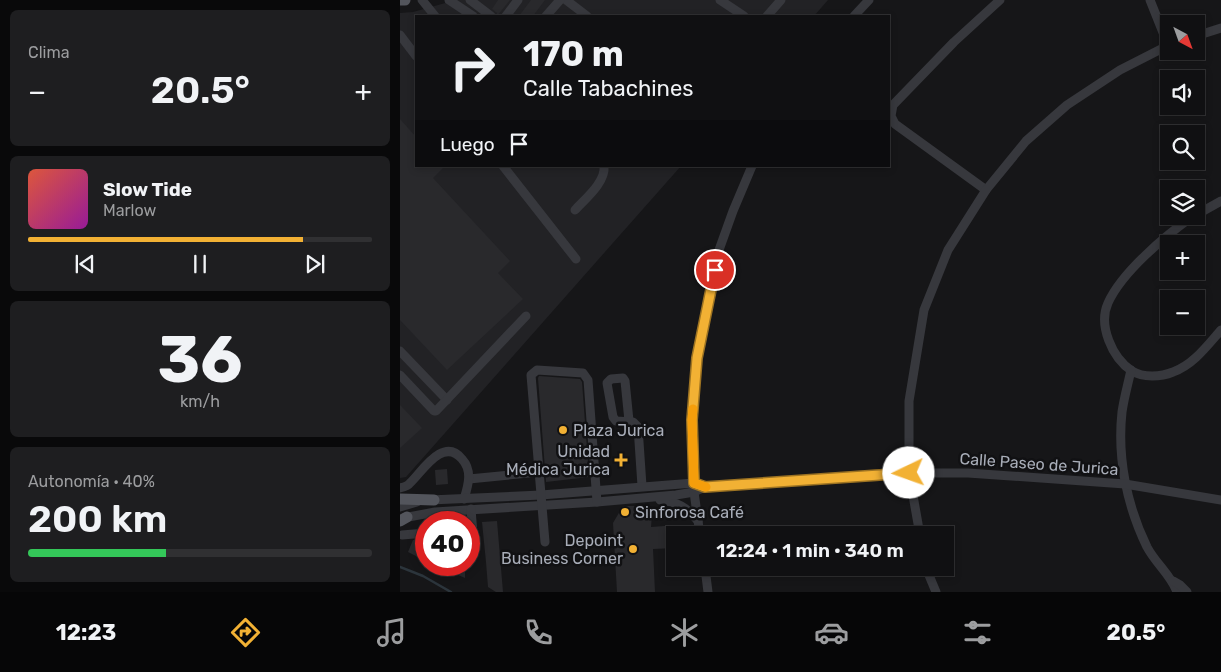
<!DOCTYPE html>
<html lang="es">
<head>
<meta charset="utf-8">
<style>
	:root { --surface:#101012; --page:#1e1e20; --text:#f1f3f6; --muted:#9c9d9f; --line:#303032; --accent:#f2b134 }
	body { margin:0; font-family:Rubik,sans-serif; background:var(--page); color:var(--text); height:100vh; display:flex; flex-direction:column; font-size:19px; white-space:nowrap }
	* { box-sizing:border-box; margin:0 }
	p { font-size:16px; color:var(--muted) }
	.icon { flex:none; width:28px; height:28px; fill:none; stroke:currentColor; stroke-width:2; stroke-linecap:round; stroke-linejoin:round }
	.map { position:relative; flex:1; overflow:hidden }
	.side { display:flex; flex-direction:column; gap:10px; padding:10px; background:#09090a; width:400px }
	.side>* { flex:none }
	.top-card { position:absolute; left:15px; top:15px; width:475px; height:152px; border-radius:0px; box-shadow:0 2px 8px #0003,0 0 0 1px var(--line); background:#101012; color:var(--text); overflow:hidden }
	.needle { width:32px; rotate:139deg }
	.buttons { position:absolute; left:760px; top:15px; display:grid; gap:10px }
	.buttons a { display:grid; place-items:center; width:45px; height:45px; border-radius:0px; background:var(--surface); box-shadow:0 2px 8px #0003,0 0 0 1px var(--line); font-size:25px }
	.speed { position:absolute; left:15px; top:511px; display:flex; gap:10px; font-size:25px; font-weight:700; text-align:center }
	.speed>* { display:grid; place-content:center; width:65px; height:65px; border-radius:50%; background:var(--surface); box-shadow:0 2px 8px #0003,0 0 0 1px var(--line); line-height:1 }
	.speed .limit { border:8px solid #d22; background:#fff; color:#111 }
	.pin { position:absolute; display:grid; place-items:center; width:42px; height:42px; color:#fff; margin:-21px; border:2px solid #fff; border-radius:50%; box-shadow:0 1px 5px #0007 }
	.me { position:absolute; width:55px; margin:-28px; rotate:267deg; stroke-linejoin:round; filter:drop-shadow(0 0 4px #0008) }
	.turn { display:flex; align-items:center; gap:18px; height:105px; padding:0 25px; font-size:22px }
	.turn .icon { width:65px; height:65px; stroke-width:2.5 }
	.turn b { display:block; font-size:35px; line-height:42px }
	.then { display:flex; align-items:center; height:48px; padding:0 25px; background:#0003; gap:10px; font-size:19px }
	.big { font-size:38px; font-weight:600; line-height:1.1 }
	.side .widget { flex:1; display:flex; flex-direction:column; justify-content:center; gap:8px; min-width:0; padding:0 18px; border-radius:8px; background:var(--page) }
	.side .dial { align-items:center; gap:0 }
	.dial b { font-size:65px; line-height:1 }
	.song { display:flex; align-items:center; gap:15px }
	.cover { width:60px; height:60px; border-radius:8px; background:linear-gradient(135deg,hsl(10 70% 55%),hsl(300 70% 35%)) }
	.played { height:5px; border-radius:2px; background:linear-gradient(90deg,var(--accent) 80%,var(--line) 80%) }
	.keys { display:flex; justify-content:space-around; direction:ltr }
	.heat { display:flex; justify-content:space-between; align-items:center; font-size:28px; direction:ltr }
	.charge { height:8px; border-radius:4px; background:linear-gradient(90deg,#34c759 40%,var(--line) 0) }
	.trip { position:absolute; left:266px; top:526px; width:288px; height:50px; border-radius:0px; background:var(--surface); box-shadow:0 2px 8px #0003,0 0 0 1px var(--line); font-weight:600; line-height:50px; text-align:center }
	.menu { display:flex; height:80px; justify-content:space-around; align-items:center; background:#060607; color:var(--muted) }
	.menu .icon { width:35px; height:35px }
	.menu .active { color:var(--accent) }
	.menu b { font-size:22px; color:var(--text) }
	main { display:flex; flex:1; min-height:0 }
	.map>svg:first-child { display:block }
	.built { fill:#222225 }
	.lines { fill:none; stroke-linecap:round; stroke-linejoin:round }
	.stream { stroke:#2c353c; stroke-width:2.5 }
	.building { fill:#29292c }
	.minor { stroke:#37383d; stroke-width:9 }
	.major { stroke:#53555c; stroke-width:11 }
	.route-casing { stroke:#9d7322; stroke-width:12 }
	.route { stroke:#f2b134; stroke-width:9 }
	.slow { stroke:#f59e0b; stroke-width:9 }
	.poi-dot { fill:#f2b134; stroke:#111113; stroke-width:2 }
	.labels { text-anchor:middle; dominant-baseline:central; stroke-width:5; stroke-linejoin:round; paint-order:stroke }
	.poi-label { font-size:16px; fill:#a8adb8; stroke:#111113; text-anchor:start }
	.street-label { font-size:16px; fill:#a8adb8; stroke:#111113 }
</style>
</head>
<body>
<main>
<section class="side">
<div class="widget"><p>Clima</p>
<div class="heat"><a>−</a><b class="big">20.5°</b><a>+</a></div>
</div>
<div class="widget">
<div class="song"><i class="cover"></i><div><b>Slow Tide</b><p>Marlow</p></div></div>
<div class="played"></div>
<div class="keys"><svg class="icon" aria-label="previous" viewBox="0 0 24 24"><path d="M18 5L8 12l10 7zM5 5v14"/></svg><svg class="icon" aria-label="pause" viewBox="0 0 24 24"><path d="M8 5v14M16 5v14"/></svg><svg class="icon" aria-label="next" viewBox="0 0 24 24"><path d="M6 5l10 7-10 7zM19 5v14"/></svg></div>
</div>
<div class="widget dial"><b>36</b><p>km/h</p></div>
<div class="widget"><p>Autonomía · 40%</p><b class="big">200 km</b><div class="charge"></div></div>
</section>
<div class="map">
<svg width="821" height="592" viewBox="0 0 821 592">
	<rect width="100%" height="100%" fill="#161618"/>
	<polygon class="built" points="56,0 428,0 414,16 16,16 16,166 281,166 6,477 0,478 0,13 13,12"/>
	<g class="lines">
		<polyline class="stream" points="0,567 23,576 51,592"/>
	</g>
	<g class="building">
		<polygon points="98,0 110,0 97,16 97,13 92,9"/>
		<polygon points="131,0 145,0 133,16 119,16"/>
		<polygon points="0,119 16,137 16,166 45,166 33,178 110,261 98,273 123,299 47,370 0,320"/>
		<polygon points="139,376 180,379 182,382 189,477 146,482 138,378"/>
		<polygon points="0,405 22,428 0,448"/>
		<polygon points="47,469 48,484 36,485 35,470"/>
		<polygon points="223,506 239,506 241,514 252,515 251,527 278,525 278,535 275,535 275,548 253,549 255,592 217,592 213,523"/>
		<polygon points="97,521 103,592 96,592 88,587 86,562 82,522"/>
		<polygon points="13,540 19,540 26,543 26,561 8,552"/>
		<polygon points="36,565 65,565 65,578"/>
	</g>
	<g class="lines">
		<g class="minor">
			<polyline points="22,0 35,16"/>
			<polyline points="49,0 73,16"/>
			<polyline points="70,0 91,16"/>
			<polyline points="166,0 187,16"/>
			<polyline points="320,0 344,16"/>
			<polyline points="750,0 768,45"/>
			<polyline points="106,16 118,0"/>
			<polyline points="146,16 160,0"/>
			<polyline points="367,16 381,0"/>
			<polyline points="454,16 469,0"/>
			<polyline points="0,35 16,56"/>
			<polyline points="796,36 821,28"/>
			<polyline points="103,166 176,259"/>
			<polyline points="586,190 495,124 491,116 493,105 554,42 600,0"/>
			<path d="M175 210C185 199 206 182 204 166"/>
			<polyline points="796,215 821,201"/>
			<path d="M793 216C765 236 722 272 708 303 698 325 712 358 732 371 743 378 761 377 773 372 793 365 807 346 821 330"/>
			<polyline points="0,351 47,400"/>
			<path d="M731 370C728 384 724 398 722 412 717 458 727 506 747 547 756 564 771 575 777 592"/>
			<polyline points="0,375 34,411 36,411 126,316"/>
			<polyline points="229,421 225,381 223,378 211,379 207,383 213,417 216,421 233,422 238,427 242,486"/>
			<polyline points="69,479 139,472"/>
			<path d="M0 488C4 487 8 486 10 483 22 472 43 436 62 459 73 471 68 486 64 499"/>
			<polyline points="30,500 141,495 294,483 298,484"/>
			<path d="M260 500C277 502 287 507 298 521"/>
			<polyline points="0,507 17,502"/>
			<polyline points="3,518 35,512 197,502 276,495 294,492 305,487 509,473 568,473 725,484 821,500"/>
			<polyline points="2,535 26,533"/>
			<polyline points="300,535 294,492 292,420 297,358 310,289 319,250 333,211 352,166"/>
			<polyline points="520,535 509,473 509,401 524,310 548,250 586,190 626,141 667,105 720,70 769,45"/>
			<polyline points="145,542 131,375 137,370 183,373 188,380 197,502"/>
			<polyline points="69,550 74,550 74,546 71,509"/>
			<polyline points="305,568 308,592"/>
			<polyline points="526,568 536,592"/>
			<polyline points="773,581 780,585 787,592"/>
		</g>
		<g class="major">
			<polyline points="0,0 5,0"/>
			<polyline points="0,499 34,500"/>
			<polyline points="0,521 7,517"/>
		</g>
	</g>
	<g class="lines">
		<defs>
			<polyline id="route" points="315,270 297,358 292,420 294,483 305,487 509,473"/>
		</defs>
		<use href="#route" class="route-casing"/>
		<use href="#route" class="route"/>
		<polyline class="slow" points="293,409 292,420 294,483 306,487"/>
	</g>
	<g class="poi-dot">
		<circle cx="163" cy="430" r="5"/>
		<path d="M218.5 452.5h5v5h5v5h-5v5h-5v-5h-5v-5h5z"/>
		<circle cx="225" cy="512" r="5"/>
		<circle cx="233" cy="549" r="5"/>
	</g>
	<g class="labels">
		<g class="poi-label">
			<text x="173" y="430">Plaza Jurica</text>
			<text x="210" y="451" text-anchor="end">Unidad<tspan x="210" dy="18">Médica Jurica</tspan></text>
			<text x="235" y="512">Sinforosa Café</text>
			<text x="223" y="540" text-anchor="end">Depoint<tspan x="223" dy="18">Business Corner</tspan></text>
		</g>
		<g class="street-label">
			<text transform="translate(639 464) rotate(4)">Calle Paseo de Jurica</text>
		</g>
	</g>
</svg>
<div class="buttons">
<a><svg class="needle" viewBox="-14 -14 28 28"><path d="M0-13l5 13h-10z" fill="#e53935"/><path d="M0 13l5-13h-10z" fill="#9c9d9f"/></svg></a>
<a><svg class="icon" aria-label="sound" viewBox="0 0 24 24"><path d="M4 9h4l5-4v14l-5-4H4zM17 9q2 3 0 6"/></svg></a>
<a><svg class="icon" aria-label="search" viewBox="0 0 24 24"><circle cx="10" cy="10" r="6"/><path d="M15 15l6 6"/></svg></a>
<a><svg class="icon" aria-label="layers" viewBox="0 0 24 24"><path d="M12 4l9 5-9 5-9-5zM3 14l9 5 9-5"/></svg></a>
<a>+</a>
<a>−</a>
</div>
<div class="speed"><div class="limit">40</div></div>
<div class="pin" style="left:315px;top:270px;background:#d93025"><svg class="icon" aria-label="arrive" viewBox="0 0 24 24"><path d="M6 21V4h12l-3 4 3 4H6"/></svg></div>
<svg class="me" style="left:509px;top:473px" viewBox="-20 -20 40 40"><circle r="19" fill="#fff"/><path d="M0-13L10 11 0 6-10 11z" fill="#f2b134"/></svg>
<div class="trip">12:24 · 1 min · 340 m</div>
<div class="top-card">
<div class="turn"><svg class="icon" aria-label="right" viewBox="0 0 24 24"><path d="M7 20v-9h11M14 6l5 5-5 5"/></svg><div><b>170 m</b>Calle Tabachines</div></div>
<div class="then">Luego<svg class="icon" aria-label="arrive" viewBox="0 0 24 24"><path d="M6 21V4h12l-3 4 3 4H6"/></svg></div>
</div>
</div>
</main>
<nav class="menu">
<b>12:23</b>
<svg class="icon active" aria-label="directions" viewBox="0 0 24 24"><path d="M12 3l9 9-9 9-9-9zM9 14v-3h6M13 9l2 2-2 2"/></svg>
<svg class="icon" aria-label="music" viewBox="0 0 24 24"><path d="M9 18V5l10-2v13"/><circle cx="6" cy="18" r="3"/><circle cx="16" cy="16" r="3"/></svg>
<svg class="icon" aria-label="phone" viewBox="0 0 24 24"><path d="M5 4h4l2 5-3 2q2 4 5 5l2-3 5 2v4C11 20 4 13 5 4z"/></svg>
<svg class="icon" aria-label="climate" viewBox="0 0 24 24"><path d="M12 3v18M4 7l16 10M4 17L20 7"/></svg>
<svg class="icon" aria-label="car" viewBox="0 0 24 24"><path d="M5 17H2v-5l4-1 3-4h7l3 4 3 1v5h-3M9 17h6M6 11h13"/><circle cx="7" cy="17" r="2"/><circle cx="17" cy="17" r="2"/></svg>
<svg class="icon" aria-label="filters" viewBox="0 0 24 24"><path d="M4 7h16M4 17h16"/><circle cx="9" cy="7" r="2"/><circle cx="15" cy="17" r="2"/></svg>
<b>20.5°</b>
</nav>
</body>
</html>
